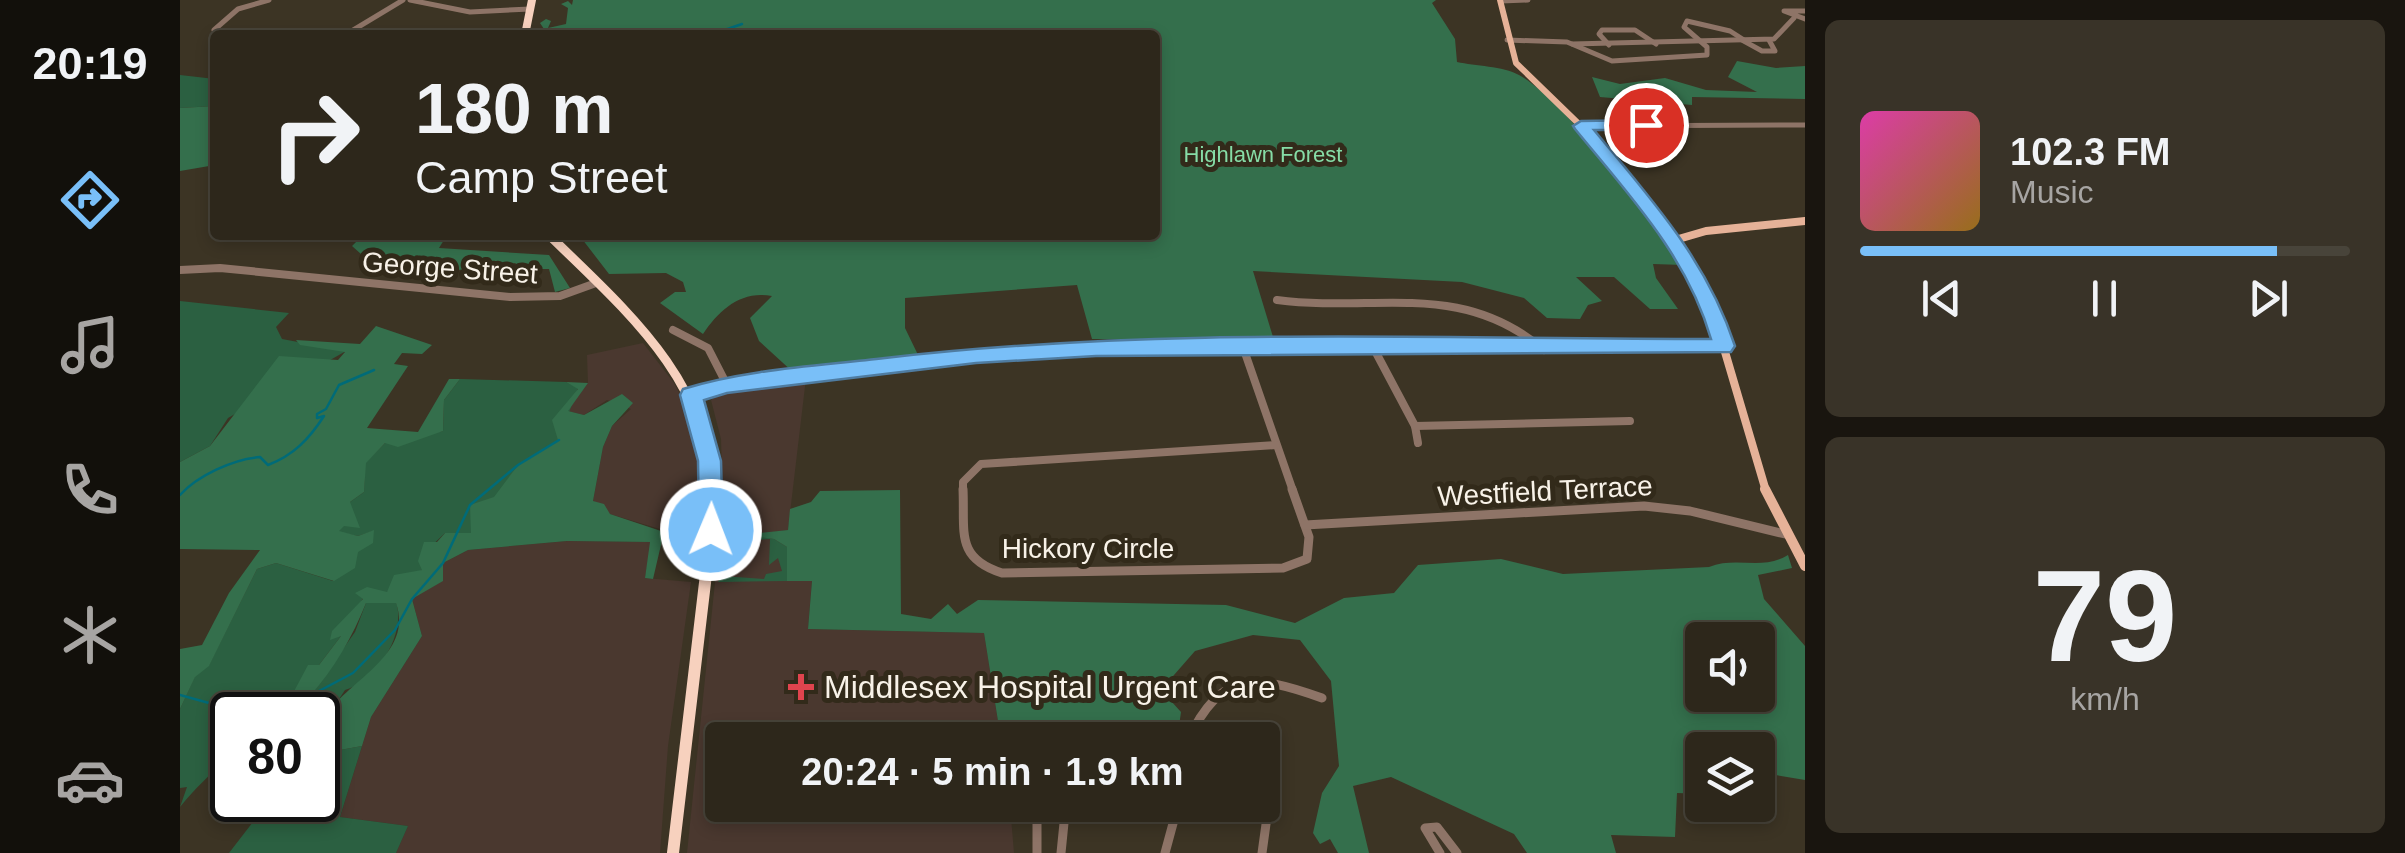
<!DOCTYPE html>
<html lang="en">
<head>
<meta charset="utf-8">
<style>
	:root { --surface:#2d271b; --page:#393328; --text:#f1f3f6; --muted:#a7a5a3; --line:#48443a; --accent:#79bff8 }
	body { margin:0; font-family:Arial,sans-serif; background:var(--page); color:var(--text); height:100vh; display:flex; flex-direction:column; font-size:38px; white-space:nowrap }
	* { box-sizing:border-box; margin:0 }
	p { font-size:32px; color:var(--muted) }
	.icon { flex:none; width:55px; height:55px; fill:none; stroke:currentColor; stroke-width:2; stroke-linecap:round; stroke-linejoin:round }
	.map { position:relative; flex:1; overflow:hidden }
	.side { display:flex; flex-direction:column; gap:20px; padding:20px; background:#19150f; width:600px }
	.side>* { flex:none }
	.banner { position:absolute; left:30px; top:30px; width:950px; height:210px; border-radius:10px; box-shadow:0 5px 15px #0003,0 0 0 2px var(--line); background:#2d271b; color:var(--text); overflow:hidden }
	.buttons { position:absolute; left:1505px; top:622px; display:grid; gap:20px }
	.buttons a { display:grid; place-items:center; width:90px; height:90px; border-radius:10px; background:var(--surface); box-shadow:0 5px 15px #0003,0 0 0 2px var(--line); font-size:50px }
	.speed { position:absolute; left:30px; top:692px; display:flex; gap:20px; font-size:50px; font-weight:700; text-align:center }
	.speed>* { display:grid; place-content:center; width:130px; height:130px; border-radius:50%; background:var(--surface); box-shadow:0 5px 15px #0003,0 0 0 2px var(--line); line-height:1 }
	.speed .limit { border:5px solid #111; border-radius:15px; background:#fff; color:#111 }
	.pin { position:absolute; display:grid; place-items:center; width:85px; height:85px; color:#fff; margin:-42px; border:5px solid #fff; border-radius:50%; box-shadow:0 2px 10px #0007 }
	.me { position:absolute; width:110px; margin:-55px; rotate:1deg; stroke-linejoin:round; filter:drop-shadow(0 0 8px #0008) }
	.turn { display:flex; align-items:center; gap:35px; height:210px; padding:0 40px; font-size:45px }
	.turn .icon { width:130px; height:130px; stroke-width:2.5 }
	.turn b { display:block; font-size:70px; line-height:85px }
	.side .card { flex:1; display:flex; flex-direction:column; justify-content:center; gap:15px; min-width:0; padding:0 35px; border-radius:15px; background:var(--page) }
	.side .dial { align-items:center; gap:0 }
	.dial b { font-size:130px; line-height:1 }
	.song { display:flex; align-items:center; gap:30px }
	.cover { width:120px; height:120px; border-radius:15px; background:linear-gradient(135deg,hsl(320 70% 55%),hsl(40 70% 35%)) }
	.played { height:10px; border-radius:5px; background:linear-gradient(90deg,var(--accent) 85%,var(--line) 85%) }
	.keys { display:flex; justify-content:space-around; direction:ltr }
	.trip { position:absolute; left:525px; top:722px; width:575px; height:100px; border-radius:10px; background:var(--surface); box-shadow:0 5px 15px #0003,0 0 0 2px var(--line); font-weight:800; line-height:100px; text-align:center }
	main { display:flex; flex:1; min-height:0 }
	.menu { display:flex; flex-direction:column; width:180px; justify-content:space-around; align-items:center; background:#12100b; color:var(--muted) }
	.menu .icon { width:70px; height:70px }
	.menu .on { color:var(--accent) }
	.menu b { font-size:45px; color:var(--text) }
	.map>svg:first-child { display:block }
	.commercial { fill:#4a382f }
	.green { fill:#2b6041 }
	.forest { fill:#346f4c; fill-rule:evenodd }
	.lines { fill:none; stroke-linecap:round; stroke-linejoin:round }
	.stream { stroke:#006b78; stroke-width:2.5 }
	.minor-far2 { stroke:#8e7467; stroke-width:5 }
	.minor-far1 { stroke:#8e7467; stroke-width:8 }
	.minor { stroke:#8e7467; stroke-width:9 }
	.major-far2 { stroke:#e6b298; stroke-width:6 }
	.major-far1 { stroke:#e6b298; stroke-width:8 }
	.major { stroke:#e6b298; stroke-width:10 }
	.highway-far2 { stroke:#f7d1be; stroke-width:8 }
	.highway-far1 { stroke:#f7d1be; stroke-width:9 }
	.highway { stroke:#f7d1be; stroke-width:12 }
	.route { fill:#79bff8; stroke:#4f7ca1; stroke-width:2.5 }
	.health-dot { fill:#e0444e; stroke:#322a1a; stroke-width:4 }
	.labels { text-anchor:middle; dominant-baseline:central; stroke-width:10; stroke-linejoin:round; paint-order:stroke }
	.far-park-label { font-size:22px; fill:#86dca6; stroke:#322a1a }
	.street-label { font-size:28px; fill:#f8f2e8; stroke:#322a1a }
	.near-poi-label { font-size:32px; fill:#f8f2e8; stroke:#322a1a; text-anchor:start }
</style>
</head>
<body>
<main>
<nav class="menu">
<b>20:19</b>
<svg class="icon on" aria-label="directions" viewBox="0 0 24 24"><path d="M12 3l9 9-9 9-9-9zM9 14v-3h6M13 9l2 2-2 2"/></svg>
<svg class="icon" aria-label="music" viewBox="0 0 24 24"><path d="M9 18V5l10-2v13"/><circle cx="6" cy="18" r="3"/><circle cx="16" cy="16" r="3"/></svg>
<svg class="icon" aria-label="phone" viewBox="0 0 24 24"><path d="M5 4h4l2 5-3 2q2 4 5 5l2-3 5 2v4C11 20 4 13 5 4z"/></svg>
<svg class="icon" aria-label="climate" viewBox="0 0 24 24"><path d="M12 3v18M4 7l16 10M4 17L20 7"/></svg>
<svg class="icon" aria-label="car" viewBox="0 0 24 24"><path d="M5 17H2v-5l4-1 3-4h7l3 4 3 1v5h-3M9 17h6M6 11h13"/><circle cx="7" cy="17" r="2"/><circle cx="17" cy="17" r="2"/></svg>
</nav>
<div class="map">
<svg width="1625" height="853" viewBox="0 0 1625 853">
	<rect width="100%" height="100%" fill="#3c3424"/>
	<g class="commercial">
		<polygon points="463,343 494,383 509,411 522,479 521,532 480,537 480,529 430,514 413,501 423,447 432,426 451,409 427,400 404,415 387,411 408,383 407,355"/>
		<polygon points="626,378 608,530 564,536 594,539 607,547 608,580 632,580 628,629 804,633 821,740 542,740 542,805 830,805 834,853 507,853 543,505 541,439 531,400 541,391"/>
		<polygon points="387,541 471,542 465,578 511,582 488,746 480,853 216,853 228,826 160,817 191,717 242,636 232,599 262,581 263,563 288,550"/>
	</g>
	<g class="green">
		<polygon points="0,75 35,79 35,106 0,108"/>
		<polygon points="0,301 109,313 96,327 102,339 166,351 48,418 30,446 0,462"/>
		<path d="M280 379 386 382 398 388 379 440 338 465 292 533H265L242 555V570L207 592 183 598C176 614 162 618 157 635L161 636 139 665 130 696 175 632 186 603 216 602C227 634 196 682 165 690L140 728 138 715H52C52 767 29 770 0 807L7 787 0 788V709L15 676 29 665 77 569 96 563 153 581 193 531 178 536 158 532 170 502 184 492 185 463 205 443 263 431 264 400Z"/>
		<polygon points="545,531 594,539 607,547 607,581 538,582 542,576 584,579 586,574 602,571 598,558 589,565 590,539 547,542 541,567"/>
		<polygon points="182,746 160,817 228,826 216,853 49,853 90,800 138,800 138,754"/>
	</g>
	<g class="forest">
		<path d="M393 0H1256L1252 3 1275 39 1277 62C1295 66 1323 66 1339 75 1385 100 1471 218 1503 265L1473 264 1476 278 1498 309H1470L1434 277H1396L1422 301 1408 305 1400 319 1367 318 1344 298 1282 282 1073 271 1093 337 1050 341 912 339 897 285 725 298V328L740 359 614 373 579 341 570 318 592 296C561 290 539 310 523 334L480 303 495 292H506L503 282 486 273 429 274 399 235H975V35H358L364 29 360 23 366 19 371 21 368 28 386 24 388 8 381 4 388 1 392 5Z"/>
		<polygon points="1557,61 1596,68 1625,66 1625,99 1512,97 1512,105 1420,97 1412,77 1440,84 1485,78 1526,90 1577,92 1548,77"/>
		<polygon points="35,106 35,165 0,171 0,108"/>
		<polygon points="183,235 257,235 264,240 259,248 369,255 390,288 375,292 369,269 343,269 335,263 303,272 299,267 271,271 266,262 240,272 240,264 229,264 225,257 181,254 172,246"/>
		<polygon points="196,326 252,345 242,354 222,353 214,364 228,366 187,428 238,432 269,379 280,379 264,400 263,431 218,447 205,443 186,463 184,492 170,502 180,528 164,526 159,531 178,536 194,530 193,543 178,552 175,568 154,581 96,563 77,569 29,666 15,677 0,709 0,649 22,645 49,593 80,550 0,549 0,462 30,446 99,356 158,360 165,352 120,345 116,340 180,344"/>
		<path d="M386 382 408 383 388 411 404 415 442 394 453 403 432 426 423 447 413 501 424 504 430 514 484 532 473 579 465 578 470 542 387 541 288 550 263 563V581L232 599 242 636 191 717 182 746 138 754C138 747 136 736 138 730 154 684 236 661 216 603H186C173 636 154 669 130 696L111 697 128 665H139L161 636 150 640 152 631 183 599 175 593 187 587 207 592 214 575 242 570 238 561 244 542H257L265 533H291L290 505 314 497 338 465 378 440 372 420 398 389Z"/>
		<path d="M720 490 721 614 751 619 768 604 777 614 798 600 1046 605 1115 623 1164 598 1214 593 1238 565 1321 559 1383 574 1529 567C1556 556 1583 571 1608 555L1612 568 1578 575 1584 599 1625 646V780L1578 772V750H1522V794L1497 793 1495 837 1431 835 1436 853H1347L1334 834 1211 777 1173 786 1189 853H1158L1150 839 1140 844 1133 833 1142 793 1159 766 1151 681 1120 640 1073 635 1015 651 987 683 991 701 1001 712 997 740H821L804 633 628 629 632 581H607V547L594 539 562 535 608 530 610 509 631 502 640 491ZM1522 640H1578V695H1522Z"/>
	</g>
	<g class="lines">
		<g class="stream">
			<polyline points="530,35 562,24"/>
			<path d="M0 495C17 476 53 459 80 457L88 465C114 455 129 439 144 416L137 418V414L146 409 159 385 194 370"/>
			<polyline points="0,695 72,715"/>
			<polyline points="94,715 173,673 215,630 232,599 263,563 290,505 338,465 379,440"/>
		</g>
		<g class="minor-far2">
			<polyline points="230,0 290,12 350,9"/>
			<polyline points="1321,1 1348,0"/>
			<polyline points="1625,11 1604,11 1625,19"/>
			<polyline points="38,35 34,30 58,9 89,0"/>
			<polyline points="165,35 223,0"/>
			<polyline points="1327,40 1387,42 1432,61 1527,55 1527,47 1504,27 1507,21 1550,31 1564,40"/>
			<polyline points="1562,40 1582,51 1595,51 1589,40"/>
			<polyline points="1392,44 1594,39 1614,18"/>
			<polyline points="1429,45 1419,34 1422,30 1455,30 1476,44"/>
			<polyline points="1401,126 1625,125"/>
		</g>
		<g class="minor-far1">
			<polyline points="0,270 40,268 330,297 380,296 416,283"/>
			<path d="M1097 300C1197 313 1280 279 1364 350"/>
			<polyline points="493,330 528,348 547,385"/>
			<polyline points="1193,347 1235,426 1238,443"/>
			<polyline points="1064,350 1113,491"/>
			<polyline points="511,395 576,381 880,350 1544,346"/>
			<polyline points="1235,426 1450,421"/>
			<polyline points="783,491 783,482 801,464 1096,445"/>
		</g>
		<g class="minor">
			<path d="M783 489C785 532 775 558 822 573L1103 568 1127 559 1129 537 1112 489"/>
			<polyline points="1125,525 1464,506 1510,511 1605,534"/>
			<path d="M1008 740C1041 670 1075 674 1142 698"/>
			<polyline points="1082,773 1091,788 1082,853"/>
			<polyline points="879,805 885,813 881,853"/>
			<polyline points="857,853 857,821 863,805"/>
			<polyline points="985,853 998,805"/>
			<polyline points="1260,853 1245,828 1257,827 1277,853"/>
		</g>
		<polyline class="major-far2" points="1320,0 1336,63 1401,126 1473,214"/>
		<g class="major-far1">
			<polyline points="1471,211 1495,240 1530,301 1586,491"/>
			<polyline points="1495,240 1526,231 1625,221"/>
		</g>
		<polyline class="major" points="1585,489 1625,566"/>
		<polyline class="highway-far2" points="345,35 352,0"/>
		<path class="highway-far1" d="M369 235C441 306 531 380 531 491"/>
		<polyline class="highway" points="493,853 531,532 531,489"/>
	</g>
	<path class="route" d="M1401 121 1466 120 1475 125 1466 130H1414C1471 199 1527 260 1555 346L1551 352 916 356 796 363 547 393 524 400 541 461 543 530 531 541 519 530 518 461 500 395 503 389C568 369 638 366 705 358 978 326 1257 339 1531 339 1507 256 1449 195 1395 129L1393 126Z"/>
	<path class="health-dot" d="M616 672h10v10h10v10h-10v10h-10v-10h-10v-10h10z"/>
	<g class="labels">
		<g class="far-park-label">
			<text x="1083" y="154">Highlawn Forest</text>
		</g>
		<g class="street-label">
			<text transform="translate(270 268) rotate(4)">George Street</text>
			<text transform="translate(1365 491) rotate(-3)">Westfield Terrace</text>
			<text x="908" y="548">Hickory Circle</text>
		</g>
		<g class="near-poi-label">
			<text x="644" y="687">Middlesex Hospital Urgent Care</text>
		</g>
	</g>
</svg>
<div class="buttons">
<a><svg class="icon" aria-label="sound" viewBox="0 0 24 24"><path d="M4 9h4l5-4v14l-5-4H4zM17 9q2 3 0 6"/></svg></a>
<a><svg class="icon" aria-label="layers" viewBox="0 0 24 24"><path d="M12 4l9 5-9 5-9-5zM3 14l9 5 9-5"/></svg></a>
</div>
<div class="speed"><div class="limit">80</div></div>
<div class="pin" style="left:1466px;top:125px;background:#d93025"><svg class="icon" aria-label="arrive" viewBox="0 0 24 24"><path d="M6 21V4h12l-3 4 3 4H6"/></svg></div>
<svg class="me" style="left:531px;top:530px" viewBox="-20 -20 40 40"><circle r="17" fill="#79bff8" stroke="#fff" stroke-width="3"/><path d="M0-11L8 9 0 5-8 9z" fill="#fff"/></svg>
<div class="trip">20:24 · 5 min · 1.9 km</div>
<div class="banner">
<div class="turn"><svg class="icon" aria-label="right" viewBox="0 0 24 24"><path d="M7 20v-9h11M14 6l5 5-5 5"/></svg><div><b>180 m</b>Camp Street</div></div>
</div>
</div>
<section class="side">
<div class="card">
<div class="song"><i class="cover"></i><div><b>102.3 FM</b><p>Music</p></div></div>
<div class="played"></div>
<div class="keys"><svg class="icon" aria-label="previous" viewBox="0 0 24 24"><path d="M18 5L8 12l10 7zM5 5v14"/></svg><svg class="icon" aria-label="pause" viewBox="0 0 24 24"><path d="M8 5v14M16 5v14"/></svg><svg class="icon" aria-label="next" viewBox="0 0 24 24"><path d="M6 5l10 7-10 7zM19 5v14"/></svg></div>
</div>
<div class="card dial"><b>79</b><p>km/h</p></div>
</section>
</main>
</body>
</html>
